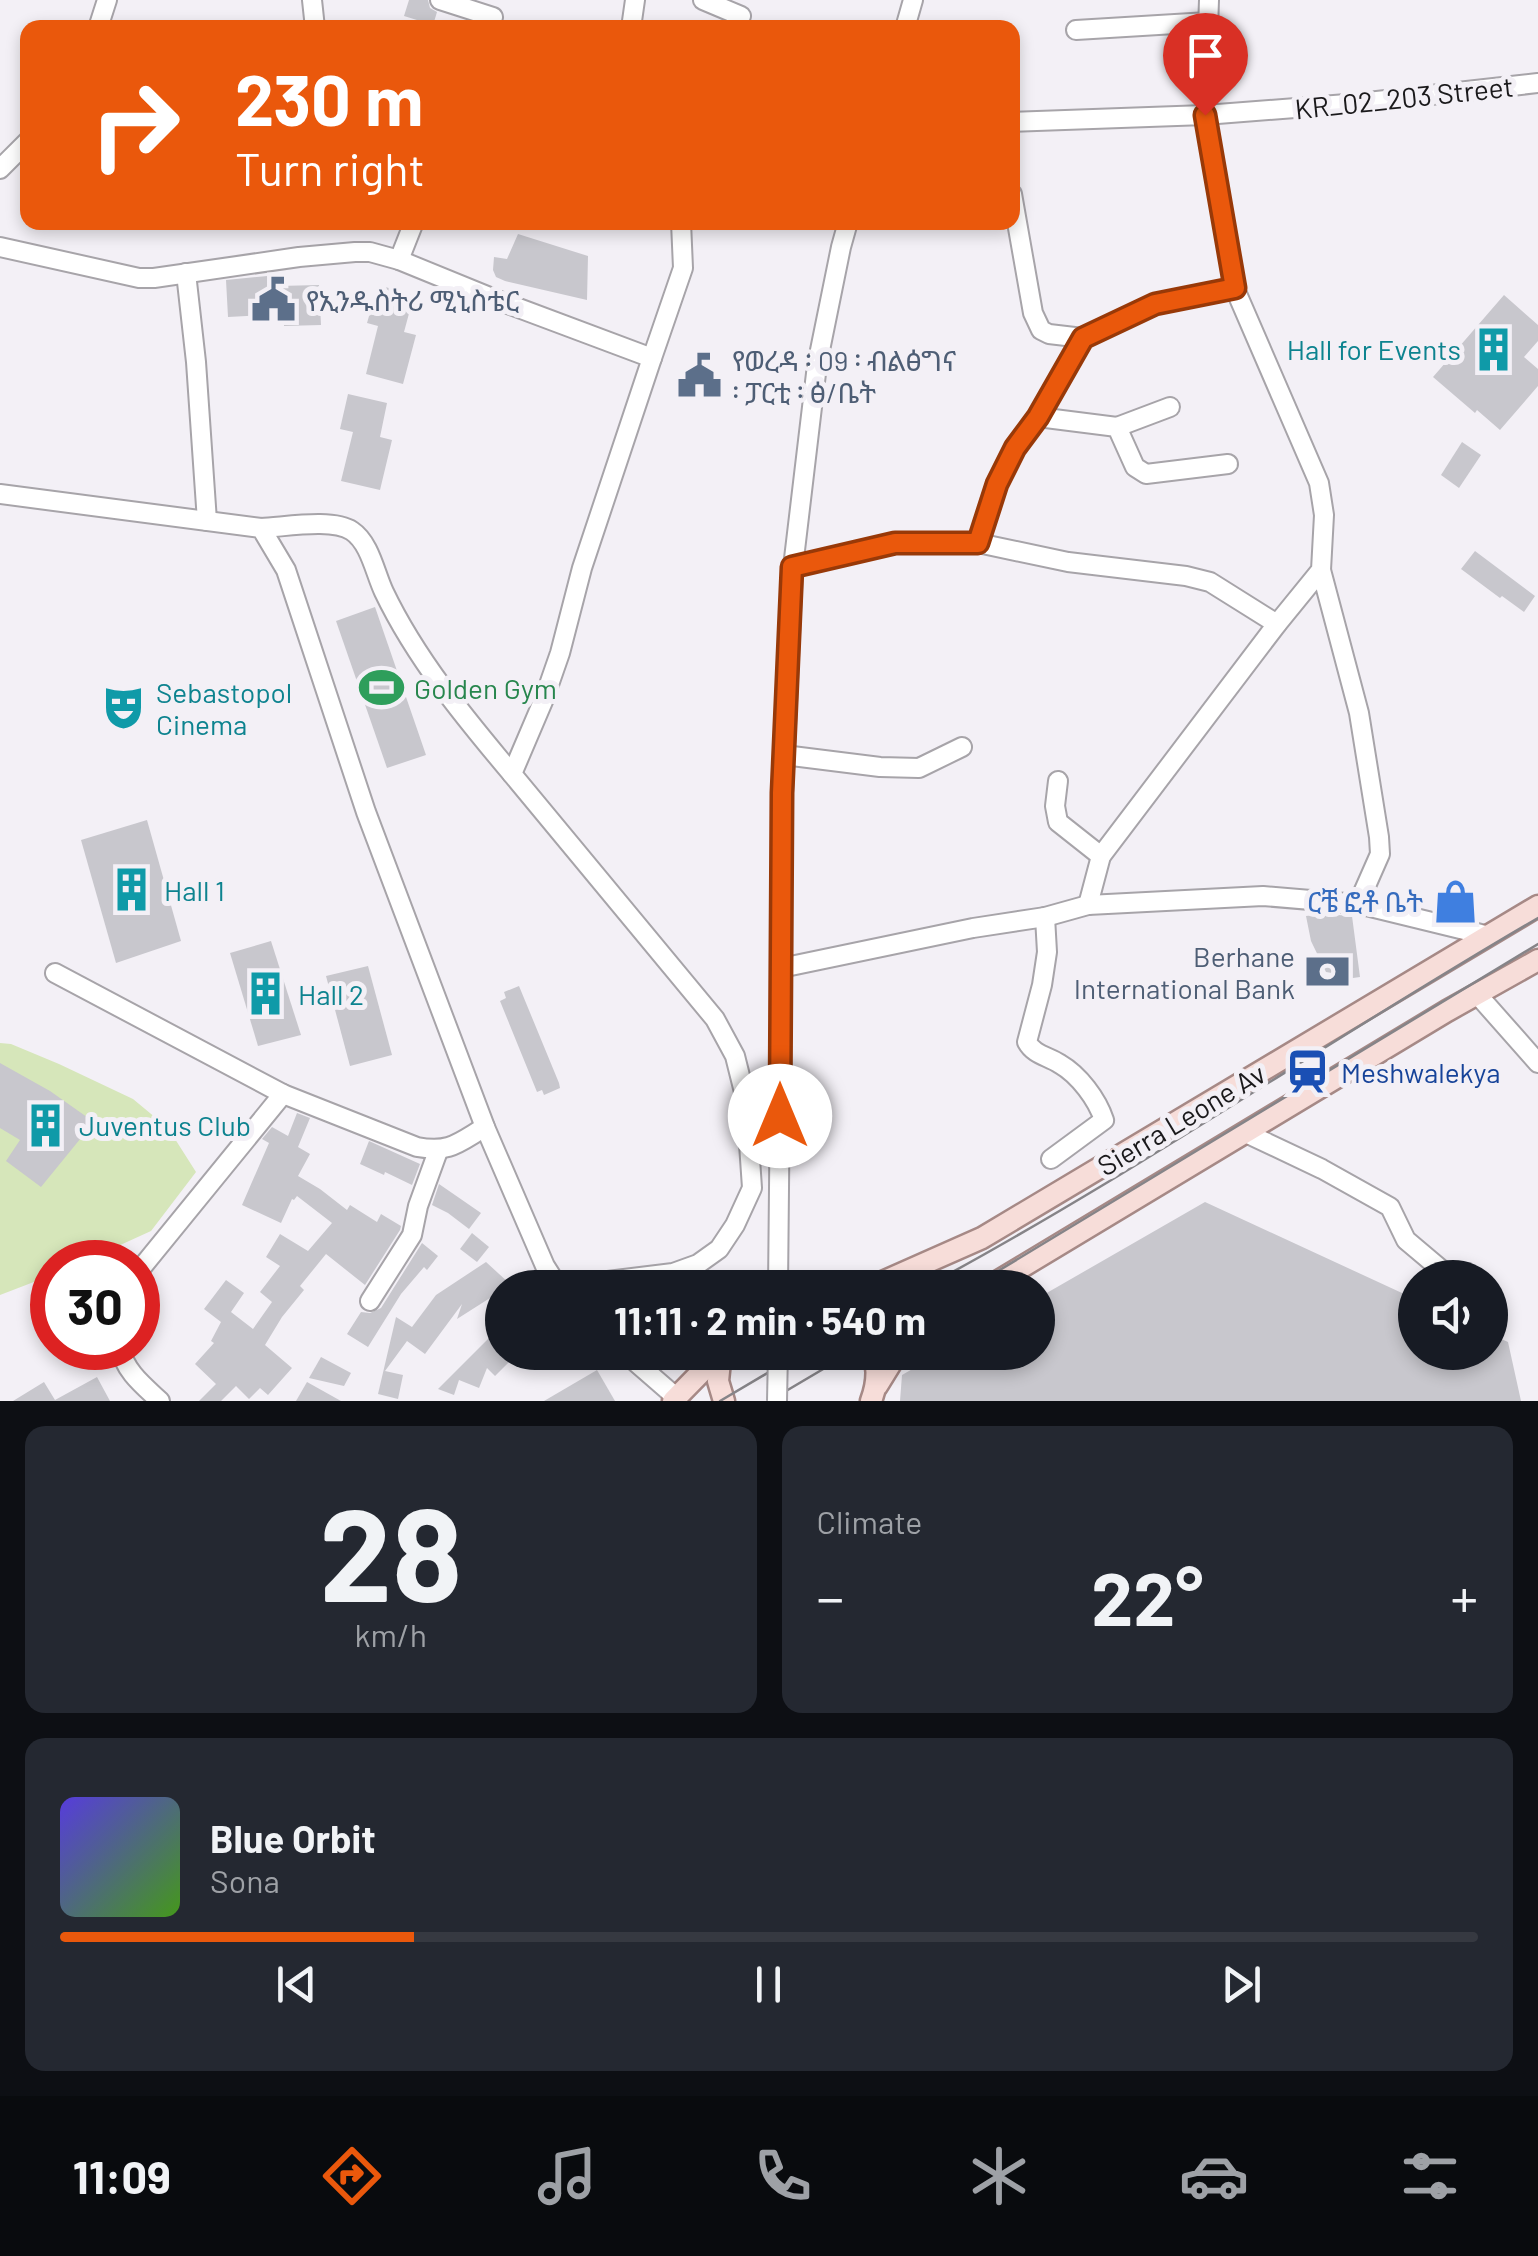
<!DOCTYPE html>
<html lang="en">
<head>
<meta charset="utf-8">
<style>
	:root { --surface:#171b24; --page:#242831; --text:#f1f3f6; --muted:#9ea1a6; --line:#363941; --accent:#ea580c }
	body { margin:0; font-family:Barlow,"Noto Sans Ethiopic",sans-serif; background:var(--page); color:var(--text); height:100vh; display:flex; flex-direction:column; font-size:38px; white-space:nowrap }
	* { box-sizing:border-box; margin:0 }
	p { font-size:32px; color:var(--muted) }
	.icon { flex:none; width:55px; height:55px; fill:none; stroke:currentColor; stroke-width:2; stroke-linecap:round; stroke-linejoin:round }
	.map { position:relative; height:1401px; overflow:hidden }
	.panel { display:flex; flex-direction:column; gap:25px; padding:25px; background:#0d0f14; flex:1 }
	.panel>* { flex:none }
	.banner { position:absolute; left:20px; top:20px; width:1000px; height:210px; border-radius:20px; box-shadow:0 5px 15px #0003; background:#ea580c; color:#fff; overflow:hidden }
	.controls { position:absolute; left:1398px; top:1260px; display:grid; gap:20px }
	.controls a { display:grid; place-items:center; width:110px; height:110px; border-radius:50%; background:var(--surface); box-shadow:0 5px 15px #0003; font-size:50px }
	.speed { position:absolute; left:30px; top:1240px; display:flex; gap:20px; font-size:50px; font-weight:700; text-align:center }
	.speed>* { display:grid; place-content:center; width:130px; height:130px; border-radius:50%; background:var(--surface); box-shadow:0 5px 15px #0003; line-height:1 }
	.speed .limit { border:15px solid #d22; background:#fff; color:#111 }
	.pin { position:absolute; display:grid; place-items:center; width:85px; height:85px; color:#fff; margin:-102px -42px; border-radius:50% 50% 50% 0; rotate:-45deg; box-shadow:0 0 10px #0007 }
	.pin .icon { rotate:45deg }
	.me { position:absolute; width:110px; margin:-55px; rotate:0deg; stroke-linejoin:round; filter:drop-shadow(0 0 8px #0008) }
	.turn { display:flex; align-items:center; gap:35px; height:210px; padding:0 50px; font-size:45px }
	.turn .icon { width:130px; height:130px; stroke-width:2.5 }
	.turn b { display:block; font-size:70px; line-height:85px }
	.big { font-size:75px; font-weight:700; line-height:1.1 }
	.panel .tile { flex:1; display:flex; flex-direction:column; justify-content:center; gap:15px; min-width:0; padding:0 35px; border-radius:20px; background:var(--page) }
	.panel .dial { align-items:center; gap:0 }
	.dial b { font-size:130px; line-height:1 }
	.song { display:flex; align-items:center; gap:30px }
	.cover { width:120px; height:120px; border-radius:15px; background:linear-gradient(135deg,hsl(250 70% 55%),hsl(100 70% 35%)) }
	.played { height:10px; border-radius:5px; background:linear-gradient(90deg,var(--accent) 25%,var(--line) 25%) }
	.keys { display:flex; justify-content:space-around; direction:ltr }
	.heat { display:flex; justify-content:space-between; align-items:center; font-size:55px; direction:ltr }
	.panel .tiles { flex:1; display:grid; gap:25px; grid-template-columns:1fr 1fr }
	.tile:last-child { grid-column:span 2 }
	.trip { position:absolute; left:485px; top:1270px; width:570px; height:100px; border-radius:50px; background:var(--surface); box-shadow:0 5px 15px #0003; font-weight:700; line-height:100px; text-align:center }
	.tabs { display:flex; height:160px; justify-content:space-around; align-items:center; background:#090b0e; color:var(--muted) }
	.tabs .icon { width:70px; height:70px }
	.tabs .active { color:var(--accent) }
	.tabs b { font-size:45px; color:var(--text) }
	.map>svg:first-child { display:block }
	.green { fill:#d6e6ba }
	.building { fill:#c8c7cd }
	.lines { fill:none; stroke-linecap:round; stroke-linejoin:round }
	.minor-casing { stroke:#a7a4a9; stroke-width:22 }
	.major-casing { stroke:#a68986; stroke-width:25 }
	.minor { stroke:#fff; stroke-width:18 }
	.major { stroke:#f7ddd9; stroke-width:20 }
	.tram { stroke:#868488; stroke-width:2.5 }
	.minor-bridge-casing { stroke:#a7a4a9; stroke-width:22; stroke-linecap:butt }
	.minor-bridge { stroke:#fff; stroke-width:18 }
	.route-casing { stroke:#983908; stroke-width:25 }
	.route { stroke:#ea580c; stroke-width:18 }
	.labels { text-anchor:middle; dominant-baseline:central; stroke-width:10; stroke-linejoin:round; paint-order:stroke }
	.street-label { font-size:28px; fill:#1a191b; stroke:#f3f0f6 }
	.service-label { font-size:28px; fill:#4e5e75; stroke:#f3f0f6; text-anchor:start }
	.culture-label { font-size:28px; fill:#0d838f; stroke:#f3f0f6; text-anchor:start }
	.leisure-label { font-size:28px; fill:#27864d; stroke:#f3f0f6; text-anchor:start }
	.shop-label { font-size:28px; fill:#366cbe; stroke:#f3f0f6; text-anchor:end }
	.transit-label { font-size:28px; fill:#164399; stroke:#f3f0f6; text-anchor:start }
</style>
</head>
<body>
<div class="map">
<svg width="1538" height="1401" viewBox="0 0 1538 1401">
	<rect width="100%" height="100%" fill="#f3f0f6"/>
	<polygon class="green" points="0,1043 11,1044 59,1064 133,1099 168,1128 196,1172 151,1231 83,1262 52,1262 52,1275 0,1295"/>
	<g class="building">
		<polygon points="409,0 428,0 430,8 437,12 433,25 404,16"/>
		<polygon points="518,234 588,256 587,300 505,281 496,277 493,270 494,257 507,259"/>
		<polygon points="278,275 279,286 319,285 321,325 284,326 284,314 228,317 226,280"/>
		<polygon points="378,285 414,295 404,332 416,335 403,384 366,374 378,326 367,323"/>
		<polygon points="1504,295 1538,325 1538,341 1524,357 1538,369 1538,386 1500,430 1477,410 1475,413 1433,377"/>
		<polygon points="348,394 387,403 380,437 392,440 380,490 341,481 353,432 340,429"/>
		<polygon points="1462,442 1481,455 1459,488 1441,475"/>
		<polygon points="1475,551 1535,596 1524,612 1502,596 1500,598 1461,569"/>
		<polygon points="375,607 426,755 387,768 336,621"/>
		<polygon points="147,820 181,941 116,963 81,840"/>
		<polygon points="1324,914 1352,916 1360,977 1346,979 1344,975 1326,972 1311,941 1306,916"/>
		<polygon points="271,941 301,1035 258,1046 230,953"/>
		<polygon points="368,966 392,1055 350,1066 326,976"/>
		<polygon points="519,986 559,1083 560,1088 544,1095 542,1090 537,1092 500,1001 506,998 504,992"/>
		<polygon points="0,1063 50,1091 94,1122 41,1187 6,1161 20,1140 0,1128"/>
		<polygon points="297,1113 310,1118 298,1147 310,1154 298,1176 320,1189 347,1210 350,1205 377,1222 381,1214 401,1226 400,1230 365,1285 326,1254 300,1286 304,1290 282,1317 265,1345 292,1368 268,1395 260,1388 249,1399 236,1386 221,1401 199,1401 216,1384 195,1364 214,1343 211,1341 221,1322 204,1309 226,1280 244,1293 231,1312 253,1329 272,1302 260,1292 280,1266 266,1257 280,1234 308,1251 332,1223 297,1196 294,1200 292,1199 281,1223 242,1205 269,1143 262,1139 272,1127 288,1136"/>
		<polygon points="369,1141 420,1164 412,1185 385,1172 384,1175 360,1164"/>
		<polygon points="439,1184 481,1213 469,1229 448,1213 432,1205"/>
		<polygon points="1205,1202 1415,1299 1415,1352 1490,1352 1490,1334 1508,1342 1521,1401 900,1401 902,1375 942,1352 1038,1352 1038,1298"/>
		<polygon points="472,1233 489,1247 477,1262 460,1249"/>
		<polygon points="422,1243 438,1256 427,1270 424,1267 401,1294 368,1347 347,1334 361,1312 370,1313 381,1308"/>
		<polygon points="486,1262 510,1284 506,1288 502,1288 502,1292 494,1301 490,1298 457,1319 462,1304 425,1354 407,1341 385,1371 403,1375 398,1399 378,1394 396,1317 412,1327 436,1295"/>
		<polygon points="490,1337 502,1349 502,1352 506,1352 512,1359 495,1376 487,1368 479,1388 459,1380 454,1395 438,1389"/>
		<polygon points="321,1357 351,1373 344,1386 309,1378"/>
		<polygon points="597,1370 615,1401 544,1401"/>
		<polygon points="97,1377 110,1401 13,1401 44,1382 55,1400"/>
		<polygon points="307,1382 341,1401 296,1401"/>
	</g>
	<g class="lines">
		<defs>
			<g id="minor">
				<polyline points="312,0 315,28"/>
				<polyline points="440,0 493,17"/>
				<polyline points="703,0 741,16"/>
				<polyline points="1209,0 1205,115 1359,103 1538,83"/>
				<polyline points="98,28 107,0"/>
				<polyline points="631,28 635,0"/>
				<polyline points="905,28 913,0"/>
				<polyline points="1076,30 1208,22"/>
				<polyline points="1012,122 1205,115 1235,289 1319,483 1324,515 1321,570 1277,624 1101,856 1088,905"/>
				<polyline points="0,169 28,141"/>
				<polyline points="1012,194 1033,313 1041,330 1049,334 1083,338 1155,304 1235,289"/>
				<polyline points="0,247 139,278 154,278 299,257 355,252 370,252 399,260 497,300 652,358 582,568 560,653 544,699 512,774 715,1019 735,1056 746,1100 752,1188 735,1225 719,1249 698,1264 673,1273 558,1287"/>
				<polyline points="399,260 414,222"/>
				<polyline points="186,273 196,362 207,521"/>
				<polyline points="652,358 683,268 681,222"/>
				<polyline points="1038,417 1117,427 1135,467 1146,474 1228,464"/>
				<polyline points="1117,427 1170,407"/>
				<polyline points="0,494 261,528 286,570 366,812 485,1127 545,1266 559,1288"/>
				<path d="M261 528C285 527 333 518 352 531 370 543 375 573 384 592 416 659 465 718 512 774"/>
				<polyline points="978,543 997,484 1015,448 1038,417 1083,338"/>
				<polyline points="793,567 895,543 978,543 1068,562 1186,576 1210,582 1277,624"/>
				<polyline points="1321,570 1359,713 1379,837 1380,854 1358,904"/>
				<polyline points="784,755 880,767 919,768 962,747"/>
				<polyline points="1058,781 1055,806 1058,822 1101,856"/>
				<path d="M1045 917 1047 952 1042 985 1027 1042C1034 1055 1048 1056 1060 1064 1079 1075 1097 1099 1104 1120L1051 1159"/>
				<polyline points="781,968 973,928 1045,917 1088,905 1263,896 1358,904 1489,936"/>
				<path d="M55 973 283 1094 417 1147C450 1153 458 1143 485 1127"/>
				<polyline points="1477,994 1538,1063"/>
				<polyline points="1246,1133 1322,1169 1390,1207 1406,1240 1451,1278"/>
				<polyline points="138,1272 283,1094"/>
				<polyline points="778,1288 783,793 793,567 817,365 841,247 848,222"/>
				<polyline points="370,1301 412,1235 418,1206 438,1151"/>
				<polyline points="1490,1307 1491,1308"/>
				<path d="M121 1348C123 1370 145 1387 160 1401"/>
				<polyline points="624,1352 677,1398"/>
			</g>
			<g id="major">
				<polyline points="869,1288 982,1238 1538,906"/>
				<polyline points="987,1288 1447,1011 1538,960"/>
				<polyline points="721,1352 718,1381 724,1401"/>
				<polyline points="877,1386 898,1352"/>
				<polyline points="673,1401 720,1353"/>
				<path d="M871 1401C877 1385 879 1369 873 1352"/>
			</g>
		</defs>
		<use href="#minor" class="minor-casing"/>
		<use href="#major" class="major-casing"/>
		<use href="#minor" class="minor"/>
		<use href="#major" class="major"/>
		<g class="tram">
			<path d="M923 1288C1134 1175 1331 1038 1538 918"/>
			<polyline points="970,1288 1538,944"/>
			<polyline points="720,1401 803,1352"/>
			<polyline points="769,1401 852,1352"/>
		</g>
		<defs>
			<polyline id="minor-bridge" points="777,1401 778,1352"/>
		</defs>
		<use href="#minor-bridge" class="minor-bridge-casing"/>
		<use href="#minor-bridge" class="minor-bridge"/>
	</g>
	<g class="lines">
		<defs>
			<polyline id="route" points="780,1116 782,793 792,567 895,543 978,543 997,484 1015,448 1038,417 1083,338 1155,304 1235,288 1205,115"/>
		</defs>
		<use href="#route" class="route-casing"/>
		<use href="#route" class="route"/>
	</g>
	<defs>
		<symbol id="civic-bare" viewBox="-9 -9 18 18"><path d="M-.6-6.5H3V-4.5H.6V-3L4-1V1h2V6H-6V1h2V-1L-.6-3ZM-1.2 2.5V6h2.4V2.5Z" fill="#5c6f8a" stroke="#f3f0f6" stroke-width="2.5" paint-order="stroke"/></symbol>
		<symbol id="building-bare" viewBox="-9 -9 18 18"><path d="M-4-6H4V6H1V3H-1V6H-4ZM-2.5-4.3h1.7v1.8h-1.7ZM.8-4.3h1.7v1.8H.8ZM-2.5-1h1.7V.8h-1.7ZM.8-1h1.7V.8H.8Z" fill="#0f9aa8" stroke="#f3f0f6" stroke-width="2.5" paint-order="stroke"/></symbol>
		<symbol id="stadium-bare" viewBox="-9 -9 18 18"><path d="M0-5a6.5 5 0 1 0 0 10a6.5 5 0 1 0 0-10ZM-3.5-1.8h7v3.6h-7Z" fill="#2e9e5b" stroke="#f3f0f6" stroke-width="2.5" paint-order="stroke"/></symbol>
		<symbol id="theatre-bare" viewBox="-9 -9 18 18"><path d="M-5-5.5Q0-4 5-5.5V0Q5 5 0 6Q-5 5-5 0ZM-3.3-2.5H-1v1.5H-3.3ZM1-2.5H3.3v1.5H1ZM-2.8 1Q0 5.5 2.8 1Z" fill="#0f9aa8" stroke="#f3f0f6" stroke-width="2.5" paint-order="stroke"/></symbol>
		<symbol id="shop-bare" viewBox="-9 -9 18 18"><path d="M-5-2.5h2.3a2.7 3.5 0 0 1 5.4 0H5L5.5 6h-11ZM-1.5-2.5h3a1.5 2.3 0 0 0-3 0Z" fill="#3f7fe0" stroke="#f3f0f6" stroke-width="2.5" paint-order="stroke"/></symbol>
		<symbol id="bank-bare" viewBox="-9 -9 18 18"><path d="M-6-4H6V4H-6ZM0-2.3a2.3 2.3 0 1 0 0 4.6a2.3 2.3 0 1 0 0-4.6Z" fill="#5c6f8a" stroke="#f3f0f6" stroke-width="2.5" paint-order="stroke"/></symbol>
		<symbol id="station-bare" viewBox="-9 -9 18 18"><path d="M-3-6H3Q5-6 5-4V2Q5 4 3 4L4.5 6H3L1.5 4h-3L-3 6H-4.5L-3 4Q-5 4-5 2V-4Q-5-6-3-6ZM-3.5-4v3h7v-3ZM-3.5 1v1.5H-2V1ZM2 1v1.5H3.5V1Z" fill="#1a4fb4" stroke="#f3f0f6" stroke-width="2.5" paint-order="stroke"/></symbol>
	</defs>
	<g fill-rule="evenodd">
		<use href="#civic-bare" x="242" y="268" width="63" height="63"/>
		<use href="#building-bare" x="1462" y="318" width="63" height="63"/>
		<use href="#civic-bare" x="668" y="344" width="63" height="63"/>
		<use href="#stadium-bare" x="350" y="656" width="63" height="63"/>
		<use href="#theatre-bare" x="92" y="676" width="63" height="63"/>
		<use href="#building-bare" x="100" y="858" width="63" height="63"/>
		<use href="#shop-bare" x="1424" y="870" width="63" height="63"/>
		<use href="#bank-bare" x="1296" y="940" width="63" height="63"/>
		<use href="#building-bare" x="234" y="962" width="63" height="63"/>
		<use href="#station-bare" x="1276" y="1040" width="63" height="63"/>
		<use href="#building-bare" x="14" y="1094" width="63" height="63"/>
	</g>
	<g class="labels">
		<g class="street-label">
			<text transform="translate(1404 97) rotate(-6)">KR_02_203 Street</text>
			<text transform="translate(1181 1119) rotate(-31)">Sierra Leone Av</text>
		</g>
		<g class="service-label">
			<text x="306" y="300">የኢንዱስትሪ ሚኒስቴር</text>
			<text x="732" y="360">የወረዳ ፡ 09 ፡ ብልፅግና<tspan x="732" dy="32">፡ ፓርቲ ፡ ፅ/ቤት</tspan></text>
			<text x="1295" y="956" text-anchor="end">Berhane<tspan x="1295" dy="32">International Bank</tspan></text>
		</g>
		<g class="culture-label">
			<text x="1461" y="349" text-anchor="end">Hall for Events</text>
			<text x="156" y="692">Sebastopol<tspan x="156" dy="32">Cinema</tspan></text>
			<text x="164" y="890">Hall 1</text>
			<text x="298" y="994">Hall 2</text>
			<text x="79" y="1125">Juventus Club</text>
		</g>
		<g class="leisure-label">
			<text x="414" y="688">Golden Gym</text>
		</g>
		<g class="shop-label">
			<text x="1423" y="901">ርቼ ፎቶ ቤት</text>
		</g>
		<g class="transit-label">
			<text x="1341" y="1072">Meshwalekya</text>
		</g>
	</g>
</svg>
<div class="controls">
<a><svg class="icon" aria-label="sound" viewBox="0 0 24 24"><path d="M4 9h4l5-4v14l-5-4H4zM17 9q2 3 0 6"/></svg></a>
</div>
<div class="speed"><div class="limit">30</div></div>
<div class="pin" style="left:1205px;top:115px;background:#d93025"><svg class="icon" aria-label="arrive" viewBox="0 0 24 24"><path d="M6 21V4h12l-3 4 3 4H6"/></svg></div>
<svg class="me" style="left:780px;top:1116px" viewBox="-20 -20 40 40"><circle r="19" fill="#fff"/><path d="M0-13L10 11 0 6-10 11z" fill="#ea580c"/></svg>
<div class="trip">11:11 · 2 min · 540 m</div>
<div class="banner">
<div class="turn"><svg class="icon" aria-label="right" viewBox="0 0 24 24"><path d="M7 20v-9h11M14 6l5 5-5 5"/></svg><div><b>230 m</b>Turn right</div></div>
</div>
</div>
<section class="panel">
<div class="tiles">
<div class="tile dial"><b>28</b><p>km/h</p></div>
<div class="tile"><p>Climate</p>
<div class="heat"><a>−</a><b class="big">22°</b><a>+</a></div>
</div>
<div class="tile">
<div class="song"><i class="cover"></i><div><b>Blue Orbit</b><p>Sona</p></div></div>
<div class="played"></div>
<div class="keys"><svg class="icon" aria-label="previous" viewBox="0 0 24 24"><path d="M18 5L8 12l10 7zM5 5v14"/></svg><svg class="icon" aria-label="pause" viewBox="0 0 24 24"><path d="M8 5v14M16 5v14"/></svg><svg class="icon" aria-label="next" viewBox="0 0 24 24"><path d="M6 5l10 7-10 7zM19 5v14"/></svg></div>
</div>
</div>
</section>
<nav class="tabs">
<b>11:09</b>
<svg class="icon active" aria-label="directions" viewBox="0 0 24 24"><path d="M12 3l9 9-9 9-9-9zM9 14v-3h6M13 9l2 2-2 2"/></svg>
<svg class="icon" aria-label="music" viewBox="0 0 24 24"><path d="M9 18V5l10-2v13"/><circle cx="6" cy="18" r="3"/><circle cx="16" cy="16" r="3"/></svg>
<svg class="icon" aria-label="phone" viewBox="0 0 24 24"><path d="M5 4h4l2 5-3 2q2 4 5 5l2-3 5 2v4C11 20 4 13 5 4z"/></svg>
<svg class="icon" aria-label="climate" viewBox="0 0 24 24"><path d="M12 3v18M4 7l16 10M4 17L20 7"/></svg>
<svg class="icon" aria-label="car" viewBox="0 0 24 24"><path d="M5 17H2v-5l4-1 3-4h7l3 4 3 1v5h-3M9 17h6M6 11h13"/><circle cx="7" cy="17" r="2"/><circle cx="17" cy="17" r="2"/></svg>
<svg class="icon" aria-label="filters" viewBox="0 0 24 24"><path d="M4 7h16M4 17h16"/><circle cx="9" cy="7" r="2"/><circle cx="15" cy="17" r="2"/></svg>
</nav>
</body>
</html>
